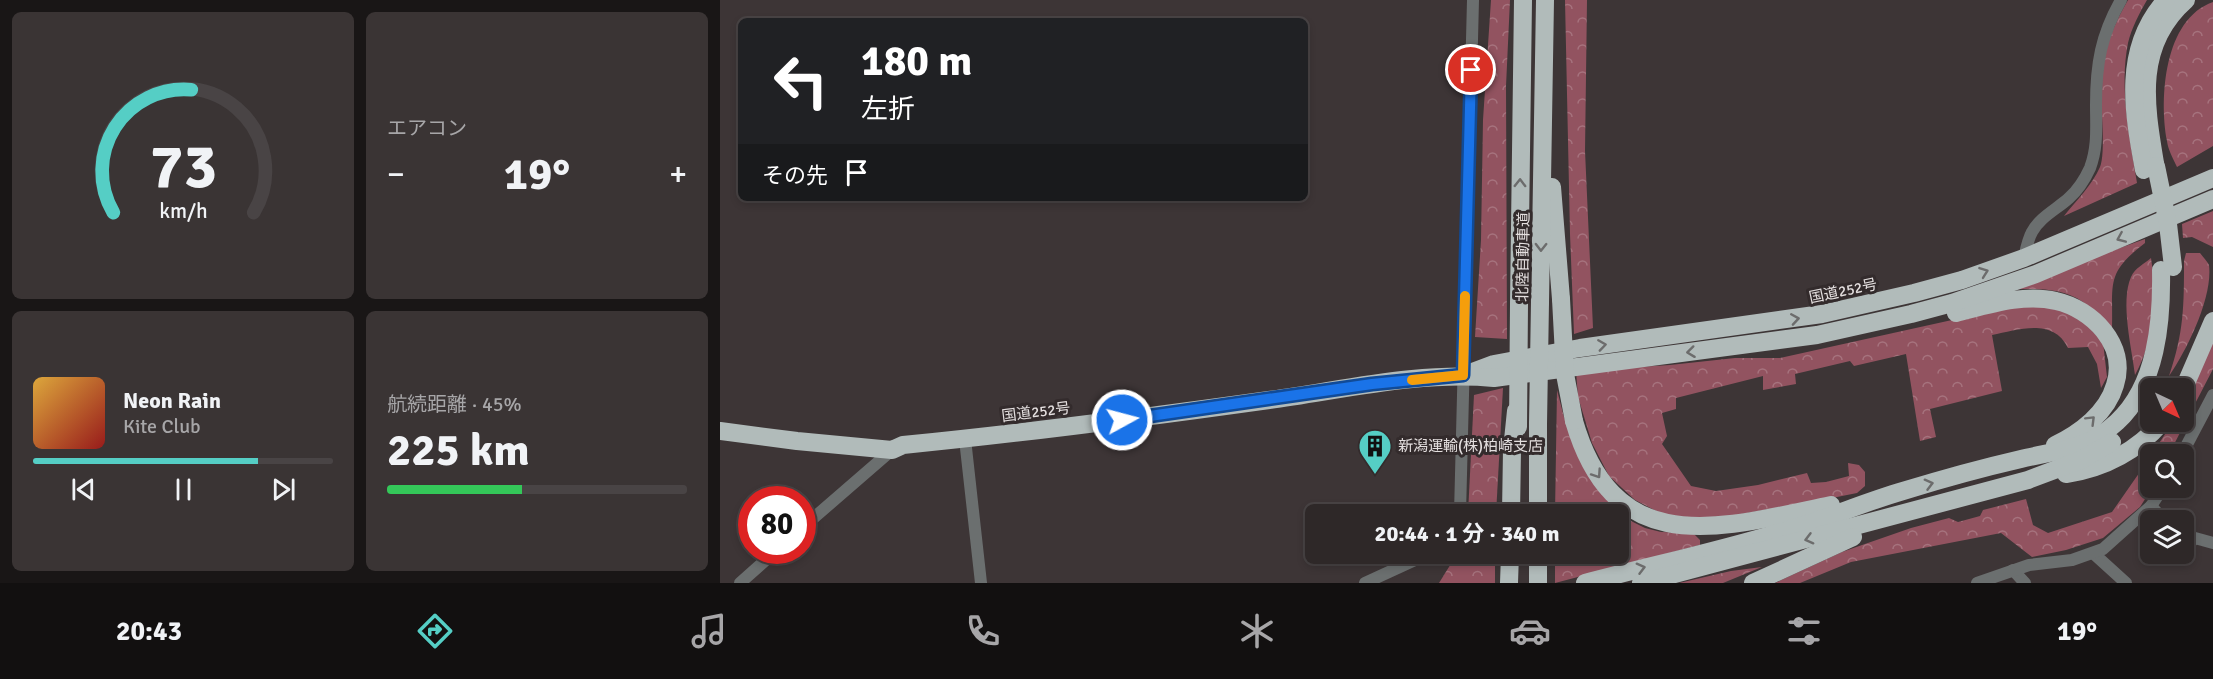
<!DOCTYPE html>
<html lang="ja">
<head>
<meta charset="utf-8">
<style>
	:root { --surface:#2e2828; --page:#3a3434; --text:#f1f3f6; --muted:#a7a6a8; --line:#494445; --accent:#55cec5 }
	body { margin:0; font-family:Signika,"Noto Sans JP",sans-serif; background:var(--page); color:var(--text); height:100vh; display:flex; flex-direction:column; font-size:22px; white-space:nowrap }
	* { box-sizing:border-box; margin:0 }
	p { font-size:20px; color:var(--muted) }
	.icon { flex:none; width:33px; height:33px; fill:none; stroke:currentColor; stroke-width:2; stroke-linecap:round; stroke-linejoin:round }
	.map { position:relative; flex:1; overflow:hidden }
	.drawer { display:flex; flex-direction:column; gap:12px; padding:12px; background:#191616; width:720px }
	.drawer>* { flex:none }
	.top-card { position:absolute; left:18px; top:18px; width:570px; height:183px; border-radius:9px; box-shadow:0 3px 9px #0003,0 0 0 2px var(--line); background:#202124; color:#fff; overflow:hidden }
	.needle { width:39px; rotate:136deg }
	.controls { position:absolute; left:1420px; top:378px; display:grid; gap:12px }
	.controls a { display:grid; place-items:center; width:54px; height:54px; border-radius:9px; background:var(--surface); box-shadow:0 3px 9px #0003,0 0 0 2px var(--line); font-size:30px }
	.speed { position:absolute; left:18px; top:486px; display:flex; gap:12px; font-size:30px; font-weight:700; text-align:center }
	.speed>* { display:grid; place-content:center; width:78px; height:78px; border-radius:50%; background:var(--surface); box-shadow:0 3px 9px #0003,0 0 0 2px var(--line); line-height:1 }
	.speed .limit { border:9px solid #d22; background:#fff; color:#111 }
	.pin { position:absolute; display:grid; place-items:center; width:51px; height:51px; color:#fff; margin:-26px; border:3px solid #fff; border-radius:50%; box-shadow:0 2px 6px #0007 }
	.me { position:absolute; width:66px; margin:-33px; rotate:83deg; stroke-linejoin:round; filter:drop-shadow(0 0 4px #0008) }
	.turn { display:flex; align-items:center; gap:21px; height:126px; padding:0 24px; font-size:27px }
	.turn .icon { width:78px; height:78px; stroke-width:2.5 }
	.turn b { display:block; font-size:42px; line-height:51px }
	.then { display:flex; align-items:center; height:57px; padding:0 24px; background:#0003; gap:12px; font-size:22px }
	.big { font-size:45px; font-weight:700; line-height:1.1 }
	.drawer .tile { flex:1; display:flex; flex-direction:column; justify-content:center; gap:9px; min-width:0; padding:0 21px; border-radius:9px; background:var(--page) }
	.drawer .dial { align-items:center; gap:0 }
	.dial svg { height:156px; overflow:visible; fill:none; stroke:var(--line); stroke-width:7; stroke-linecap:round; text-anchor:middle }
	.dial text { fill:var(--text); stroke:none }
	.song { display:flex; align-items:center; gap:18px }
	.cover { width:72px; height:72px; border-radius:9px; background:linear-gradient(135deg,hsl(40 70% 55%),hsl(0 70% 35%)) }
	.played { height:6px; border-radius:3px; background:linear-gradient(90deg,var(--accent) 75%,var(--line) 75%) }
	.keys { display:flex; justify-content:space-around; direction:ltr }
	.heat { display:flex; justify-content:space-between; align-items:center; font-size:33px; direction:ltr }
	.charge { height:9px; border-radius:4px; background:linear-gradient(90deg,#34c759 45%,var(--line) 0) }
	.drawer .tiles { flex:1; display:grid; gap:12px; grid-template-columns:repeat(2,1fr) }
	.trip { position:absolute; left:585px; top:504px; width:324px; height:60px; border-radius:9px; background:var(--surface); box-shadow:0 3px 9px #0003,0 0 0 2px var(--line); font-weight:700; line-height:60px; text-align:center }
	.tab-bar { display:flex; height:96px; justify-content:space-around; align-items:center; background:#121010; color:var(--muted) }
	.tab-bar .icon { width:42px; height:42px }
	.tab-bar .current { color:var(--accent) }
	.tab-bar b { font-size:27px; color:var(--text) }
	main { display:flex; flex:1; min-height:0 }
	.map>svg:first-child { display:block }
	.forest { fill:url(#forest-crowns) }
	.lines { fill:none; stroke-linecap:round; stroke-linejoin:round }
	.minor { stroke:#6b6f6f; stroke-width:12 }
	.highway { stroke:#b1bbba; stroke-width:18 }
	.highway-bridge { stroke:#b1bbba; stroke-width:18 }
	.oneway { stroke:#6c6c6c }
	.route-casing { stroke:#114b97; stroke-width:15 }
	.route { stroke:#1a73e8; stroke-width:10 }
	.slow { stroke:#f59e0b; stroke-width:10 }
	.labels { text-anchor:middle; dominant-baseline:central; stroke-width:6; stroke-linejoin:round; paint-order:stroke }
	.street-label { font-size:15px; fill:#e4dfdf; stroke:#332b2c }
	.poi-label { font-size:15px; fill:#e4dfdf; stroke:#332b2c; text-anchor:start }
</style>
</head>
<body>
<main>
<section class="drawer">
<div class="tiles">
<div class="tile dial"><svg viewBox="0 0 100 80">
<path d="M14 69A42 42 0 1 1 86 69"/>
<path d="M14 69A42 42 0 0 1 54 6" stroke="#55cec5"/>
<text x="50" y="56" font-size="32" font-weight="700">73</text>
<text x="50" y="72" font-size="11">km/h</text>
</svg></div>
<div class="tile"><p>エアコン</p>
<div class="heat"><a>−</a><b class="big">19°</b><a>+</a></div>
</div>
<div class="tile">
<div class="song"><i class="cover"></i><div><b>Neon Rain</b><p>Kite Club</p></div></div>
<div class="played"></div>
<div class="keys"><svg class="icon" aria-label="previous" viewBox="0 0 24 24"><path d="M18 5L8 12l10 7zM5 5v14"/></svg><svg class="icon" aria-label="pause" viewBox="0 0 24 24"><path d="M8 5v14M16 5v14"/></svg><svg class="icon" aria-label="next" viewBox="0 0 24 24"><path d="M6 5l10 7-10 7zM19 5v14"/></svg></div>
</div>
<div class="tile"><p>航続距離 · 45%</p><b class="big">225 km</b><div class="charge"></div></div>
</div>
</section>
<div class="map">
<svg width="1493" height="583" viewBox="0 0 1493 583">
	<defs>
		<pattern id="forest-crowns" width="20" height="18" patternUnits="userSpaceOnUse" patternTransform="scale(1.5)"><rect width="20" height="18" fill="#925360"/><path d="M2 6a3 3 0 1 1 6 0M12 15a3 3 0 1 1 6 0" fill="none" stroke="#a6737e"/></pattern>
	</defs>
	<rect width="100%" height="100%" fill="#3d3536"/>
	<g class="forest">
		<polygon points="771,0 790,0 786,86 787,339 755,337 761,240 763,120"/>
		<polygon points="845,0 867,0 865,151 873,328 854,334 850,234"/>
		<path d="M1408 0H1427C1420 12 1411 29 1408 43 1399 89 1410 137 1417 183L1344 216C1356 201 1372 185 1380 167 1386 154 1381 104 1380 88 1380 57 1393 26 1408 0Z"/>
		<path d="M1493 2V146L1457 167C1453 158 1448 150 1447 141 1439 98 1444 19 1493 2Z"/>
		<polygon points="1493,211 1493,247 1472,237 1463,238 1462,224"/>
		<path d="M1425 239V243C1386 273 1393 282 1392 328 1383 320 1373 310 1363 302 1339 286 1310 289 1283 290Z"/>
		<path d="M1466 253H1480C1483 257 1487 261 1489 265 1493 297 1467 350 1449 376 1464 332 1464 306 1464 261Z"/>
		<path d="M1431 258C1437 298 1435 339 1415 375 1412 349 1400 302 1411 277 1415 268 1424 264 1431 258Z"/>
		<path d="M1309 303 1340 309 1360 318 1383 342 1387 377 1381 388 1377 364 1368 347 1348 348C1333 317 1298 330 1272 335L1282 391 1210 409 1216 437 1200 441 1186 354 1134 366 1130 361 1075 374 1076 384 1043 390V376L956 398V409L942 413 947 436 942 444 971 486 996 491 1038 485 1087 473 1091 483 1106 482 1129 476 1128 463 1139 465 1145 472V486L1137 493 1117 497 977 522 942 514 915 500 889 476 872 443 858 397 856 371 950 365 1015 358H1060Z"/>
		<polygon points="1493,339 1493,369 1449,454 1432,454 1453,422 1464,422 1464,404"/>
		<polygon points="783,388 776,514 748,514 754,395"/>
		<polygon points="837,390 844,417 852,434 894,505 907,519 925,528 941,532 973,533 980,540 980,545 835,583 835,554 898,554 898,514 835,514"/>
		<polygon points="1431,456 1432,488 1420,507 1383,538 1346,550 1312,557 1281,533 1131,562 1080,583 1055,583 1122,552 1191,528 1229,518 1238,522 1260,516 1263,510 1306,499 1313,525 1328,533 1392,512"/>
		<polygon points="737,554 775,554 775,583 719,583"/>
		<polygon points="1042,567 1003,583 959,583 1011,571"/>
	</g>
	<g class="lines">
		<g class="minor">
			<path d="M1304 258C1306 249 1308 239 1312 232 1320 217 1337 209 1349 198 1358 190 1365 179 1370 168 1378 147 1376 127 1376 105 1376 64 1381 35 1401 0"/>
			<polyline points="245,439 261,583"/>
			<polyline points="1462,454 1493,395"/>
			<polyline points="1431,506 1444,520"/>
			<polyline points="740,514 753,0"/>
			<polyline points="82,528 172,450"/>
			<polyline points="1464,543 1467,546 1475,538 1493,543"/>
			<polyline points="1373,553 1406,583"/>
			<polyline points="1293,570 1305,583"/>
			<polyline points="20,583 57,550"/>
			<polyline points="645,583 708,554"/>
			<polyline points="1257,583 1309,565 1352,560 1383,549 1431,506 1443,488"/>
		</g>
		<g class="highway">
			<path d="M1435 163C1425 103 1415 45 1466 0"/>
			<path d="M1424 170C1413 111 1402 48 1446 0"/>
			<polyline points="832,187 841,299"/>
			<polyline points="820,302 825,0"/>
			<polyline points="799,304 803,0"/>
			<path d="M1236 313C1268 305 1304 293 1336 301 1372 309 1408 345 1395 385 1387 413 1360 433 1335 445"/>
			<polyline points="750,373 774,364 860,348 1102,314 1194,293 1242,280 1304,258 1493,178"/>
			<polyline points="1464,388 1493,321"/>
			<path d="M854 421C895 562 1000 528 1111 505"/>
			<path d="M0 431 77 441 172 450 183 445C305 433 427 417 549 400 623 390 699 371 774 378L1097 335 1191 314 1232 303 1316 274 1493 199"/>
			<path d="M1346 474C1385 468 1416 452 1442 422"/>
			<polyline points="791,514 792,450 796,411"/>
			<polyline points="818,514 818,424"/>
			<polyline points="818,554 818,583"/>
			<polyline points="789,583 790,554"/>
			<path d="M865 583C933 565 1003 550 1071 529 1109 518 1145 502 1183 491 1222 479 1262 468 1301 459 1338 450 1367 450 1397 422 1437 385 1442 321 1441 270"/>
			<polyline points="921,583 1308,480 1361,460 1392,442"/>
			<polyline points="1033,583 1133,537"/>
		</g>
		<g class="highway-bridge">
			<polyline points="1436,166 1448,224 1453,267"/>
			<polyline points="841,299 845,374 854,421"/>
			<polyline points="818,424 820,302"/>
			<polyline points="798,427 799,304"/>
		</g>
	</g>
	<defs><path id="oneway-chevron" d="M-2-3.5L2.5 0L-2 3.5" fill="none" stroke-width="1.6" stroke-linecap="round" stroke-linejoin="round" transform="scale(1.5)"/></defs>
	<g class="oneway">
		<use href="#oneway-chevron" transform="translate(800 183) rotate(-89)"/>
		<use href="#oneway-chevron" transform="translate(1401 238) rotate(157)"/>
		<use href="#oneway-chevron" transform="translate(821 247) rotate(91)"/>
		<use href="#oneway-chevron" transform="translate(1264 272) rotate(-20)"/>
		<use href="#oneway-chevron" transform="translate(1075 319) rotate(-9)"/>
		<use href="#oneway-chevron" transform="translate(882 345) rotate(-8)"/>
		<use href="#oneway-chevron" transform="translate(971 352) rotate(173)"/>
		<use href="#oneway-chevron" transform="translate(1371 420) rotate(-45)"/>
		<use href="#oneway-chevron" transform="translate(877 474) rotate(56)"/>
		<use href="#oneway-chevron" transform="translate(1209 484) rotate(-15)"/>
		<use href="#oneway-chevron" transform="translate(1089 539) rotate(165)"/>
		<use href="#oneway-chevron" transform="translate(921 568) rotate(-15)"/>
	</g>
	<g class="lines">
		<defs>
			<polyline id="route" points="402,420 652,384 743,375 751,70"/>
		</defs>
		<use href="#route" class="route-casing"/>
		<use href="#route" class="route"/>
		<polyline class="slow" points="692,380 743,375 745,296"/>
	</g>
	<defs>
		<symbol id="building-pin" viewBox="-11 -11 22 30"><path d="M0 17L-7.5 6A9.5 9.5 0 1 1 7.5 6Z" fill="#55cec5" stroke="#332b2c"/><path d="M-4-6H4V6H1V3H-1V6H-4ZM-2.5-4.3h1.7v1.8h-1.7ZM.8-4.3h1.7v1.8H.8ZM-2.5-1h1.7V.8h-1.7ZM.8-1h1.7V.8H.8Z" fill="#111"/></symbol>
	</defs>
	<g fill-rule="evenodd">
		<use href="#building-pin" x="636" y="427" width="38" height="52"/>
	</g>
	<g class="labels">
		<g class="street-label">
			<text transform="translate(803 257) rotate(-89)">北陸自動車道</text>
			<text transform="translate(1123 291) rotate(-12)">国道252号</text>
			<text transform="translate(316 412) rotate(-7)">国道252号</text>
		</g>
		<g class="poi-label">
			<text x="678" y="446">新潟運輸(株)柏崎支店</text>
		</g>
	</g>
</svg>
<div class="controls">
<a><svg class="needle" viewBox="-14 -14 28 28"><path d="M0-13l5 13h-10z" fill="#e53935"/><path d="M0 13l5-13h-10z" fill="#a7a6a8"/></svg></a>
<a><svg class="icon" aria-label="search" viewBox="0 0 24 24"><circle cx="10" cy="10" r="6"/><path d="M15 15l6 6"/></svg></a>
<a><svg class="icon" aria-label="layers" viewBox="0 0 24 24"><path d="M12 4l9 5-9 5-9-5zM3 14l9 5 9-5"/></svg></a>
</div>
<div class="speed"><div class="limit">80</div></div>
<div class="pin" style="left:751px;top:70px;background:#d93025"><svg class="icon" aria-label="arrive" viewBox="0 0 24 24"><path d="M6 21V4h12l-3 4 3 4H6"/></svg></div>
<svg class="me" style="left:402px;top:420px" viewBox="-20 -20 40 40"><circle r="17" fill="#1a73e8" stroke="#fff" stroke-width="3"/><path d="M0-11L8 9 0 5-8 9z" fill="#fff"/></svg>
<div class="trip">20:44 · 1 分 · 340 m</div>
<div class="top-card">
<div class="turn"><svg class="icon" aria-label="left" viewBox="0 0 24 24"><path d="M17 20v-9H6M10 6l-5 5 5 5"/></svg><div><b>180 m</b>左折</div></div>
<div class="then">その先<svg class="icon" aria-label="arrive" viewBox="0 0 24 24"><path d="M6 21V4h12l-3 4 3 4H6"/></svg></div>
</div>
</div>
</main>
<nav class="tab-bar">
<b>20:43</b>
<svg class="icon current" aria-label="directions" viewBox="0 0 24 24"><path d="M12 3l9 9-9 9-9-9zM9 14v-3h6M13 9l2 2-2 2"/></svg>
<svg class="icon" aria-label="music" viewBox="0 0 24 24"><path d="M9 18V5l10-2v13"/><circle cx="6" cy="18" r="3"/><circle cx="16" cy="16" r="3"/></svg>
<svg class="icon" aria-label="phone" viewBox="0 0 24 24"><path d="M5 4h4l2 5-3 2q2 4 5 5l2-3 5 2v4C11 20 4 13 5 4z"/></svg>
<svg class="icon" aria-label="climate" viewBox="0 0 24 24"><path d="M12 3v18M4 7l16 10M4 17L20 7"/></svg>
<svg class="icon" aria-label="car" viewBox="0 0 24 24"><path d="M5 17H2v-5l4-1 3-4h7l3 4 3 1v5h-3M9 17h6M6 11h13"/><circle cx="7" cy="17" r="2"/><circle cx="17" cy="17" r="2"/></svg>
<svg class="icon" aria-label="filters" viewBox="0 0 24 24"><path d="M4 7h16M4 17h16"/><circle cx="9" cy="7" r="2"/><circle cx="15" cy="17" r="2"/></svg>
<b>19°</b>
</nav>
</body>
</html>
